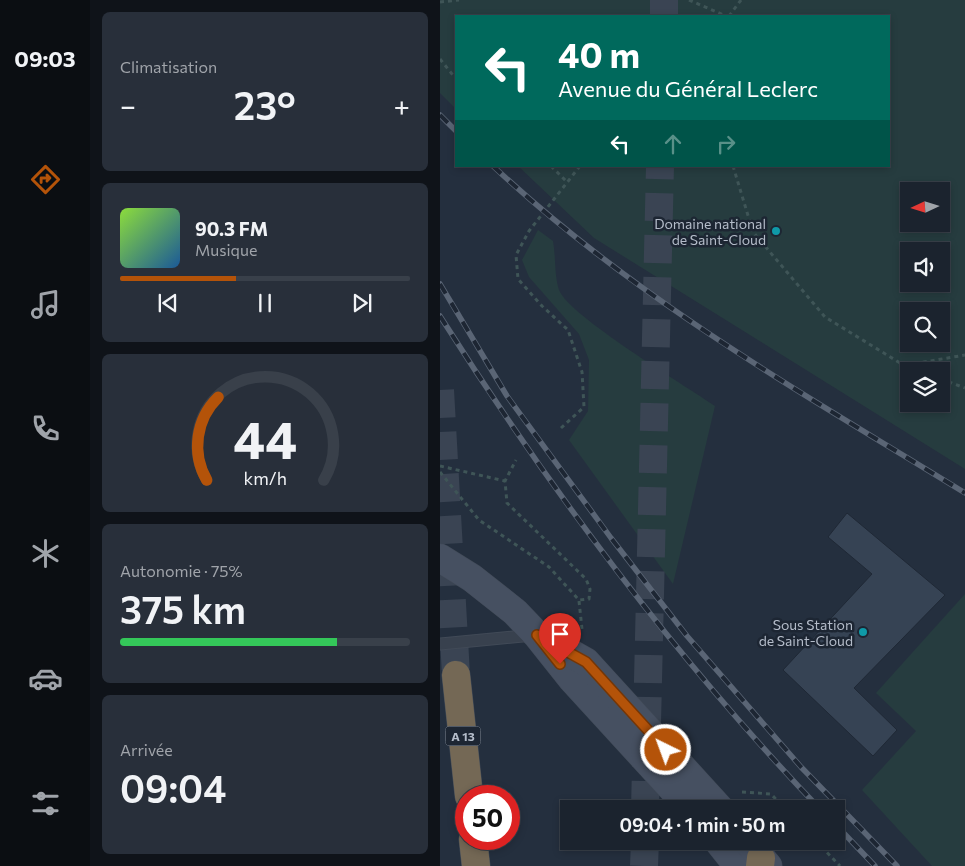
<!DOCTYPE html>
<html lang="fr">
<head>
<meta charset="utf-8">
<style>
	:root { --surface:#1b232e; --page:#282f3a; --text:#f1f3f6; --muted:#a0a4aa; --line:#39404a; --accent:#b45309 }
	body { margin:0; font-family:Commissioner,sans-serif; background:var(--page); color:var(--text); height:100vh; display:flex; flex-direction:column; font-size:19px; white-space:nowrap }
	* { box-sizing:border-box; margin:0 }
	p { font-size:16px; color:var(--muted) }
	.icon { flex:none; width:28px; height:28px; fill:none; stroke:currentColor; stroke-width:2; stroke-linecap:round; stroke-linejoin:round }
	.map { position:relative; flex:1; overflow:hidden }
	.details { display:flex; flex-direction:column; gap:12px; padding:12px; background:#0f1319; width:350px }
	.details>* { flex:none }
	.guide { position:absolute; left:15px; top:15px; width:435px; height:152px; border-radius:0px; box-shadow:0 2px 8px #0003,0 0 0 1px var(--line); background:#00695c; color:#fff; overflow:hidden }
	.needle { width:32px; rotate:266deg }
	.controls { position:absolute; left:460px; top:182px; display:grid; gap:10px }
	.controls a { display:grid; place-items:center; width:50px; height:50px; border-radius:0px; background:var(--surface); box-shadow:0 2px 8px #0003,0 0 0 1px var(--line); font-size:25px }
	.speed { position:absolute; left:15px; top:785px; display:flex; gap:10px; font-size:25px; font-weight:700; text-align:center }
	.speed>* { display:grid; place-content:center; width:65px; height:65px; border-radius:50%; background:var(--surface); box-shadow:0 2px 8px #0003,0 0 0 1px var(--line); line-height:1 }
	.speed .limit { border:8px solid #d22; background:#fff; color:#111 }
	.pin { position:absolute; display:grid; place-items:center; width:42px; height:42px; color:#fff; margin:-51px -21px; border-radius:50% 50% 50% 0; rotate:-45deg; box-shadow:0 0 5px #0007 }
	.pin .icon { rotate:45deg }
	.me { position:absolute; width:55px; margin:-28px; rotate:318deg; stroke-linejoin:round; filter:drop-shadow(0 0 4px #0008) }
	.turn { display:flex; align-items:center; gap:18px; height:105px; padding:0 20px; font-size:22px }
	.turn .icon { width:65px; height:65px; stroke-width:2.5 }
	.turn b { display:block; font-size:35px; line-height:42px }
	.lanes { display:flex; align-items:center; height:48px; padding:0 20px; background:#0003; justify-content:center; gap:25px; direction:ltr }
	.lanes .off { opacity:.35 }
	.big { font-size:38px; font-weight:600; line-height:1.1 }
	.details .tile { flex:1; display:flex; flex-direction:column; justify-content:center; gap:8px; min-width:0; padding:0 18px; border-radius:8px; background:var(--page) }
	.details .dial { align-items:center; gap:0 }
	.dial svg { height:130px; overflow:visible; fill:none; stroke:var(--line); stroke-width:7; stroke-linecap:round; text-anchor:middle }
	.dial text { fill:var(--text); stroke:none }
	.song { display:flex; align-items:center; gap:15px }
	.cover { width:60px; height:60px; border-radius:8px; background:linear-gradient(135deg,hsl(90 70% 55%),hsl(210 70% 35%)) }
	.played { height:5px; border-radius:2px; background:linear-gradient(90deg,var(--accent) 40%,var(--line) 40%) }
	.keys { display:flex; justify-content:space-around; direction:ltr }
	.heat { display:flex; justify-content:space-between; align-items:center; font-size:28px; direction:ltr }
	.charge { height:8px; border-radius:4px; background:linear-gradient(90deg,#34c759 75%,var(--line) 0) }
	.trip { position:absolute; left:120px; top:800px; width:285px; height:50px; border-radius:0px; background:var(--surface); box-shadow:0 2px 8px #0003,0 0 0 1px var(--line); font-weight:600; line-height:50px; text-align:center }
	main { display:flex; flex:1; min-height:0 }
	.menu { display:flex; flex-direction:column; width:90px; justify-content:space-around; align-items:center; background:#0b0e12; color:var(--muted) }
	.menu .icon { width:35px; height:35px }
	.menu .current { color:var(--accent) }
	.menu b { font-size:22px; color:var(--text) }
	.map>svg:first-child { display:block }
	.green { fill:#263c3f; fill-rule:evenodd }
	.building { fill:#364354; stroke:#1f2835 }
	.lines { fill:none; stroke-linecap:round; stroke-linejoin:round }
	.motorway-tunnel { stroke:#3a4453; stroke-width:28; stroke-dasharray:28 14; stroke-linecap:butt }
	.service-casing { stroke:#414a57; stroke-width:13 }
	.secondary-casing { stroke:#414a57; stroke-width:29 }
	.motorway-casing { stroke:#434c59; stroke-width:29 }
	.path { stroke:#3f5557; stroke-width:3; stroke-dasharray:4 4; stroke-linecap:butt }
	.service { stroke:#38414e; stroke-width:11 }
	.secondary { stroke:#465061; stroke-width:28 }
	.motorway { stroke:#746855; stroke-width:28 }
	.rail-casing { stroke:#5a6575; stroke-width:5.5 }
	.rail { stroke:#1d2633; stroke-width:4; stroke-dasharray:11; stroke-linecap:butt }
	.route-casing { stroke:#753606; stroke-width:12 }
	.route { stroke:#b45309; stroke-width:9 }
	.culture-dot { fill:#0f9aa8; stroke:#1d2633; stroke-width:2 }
	.labels { text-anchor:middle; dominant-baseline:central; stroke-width:5; stroke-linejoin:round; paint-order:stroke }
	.shield { fill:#1d2633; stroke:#878f9c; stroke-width:1 }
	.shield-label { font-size:12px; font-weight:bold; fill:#b4bcc9 }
	.poi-label { font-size:14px; fill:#b4bcc9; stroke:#1d2633; text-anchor:end }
</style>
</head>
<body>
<main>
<nav class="menu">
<b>09:03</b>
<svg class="icon current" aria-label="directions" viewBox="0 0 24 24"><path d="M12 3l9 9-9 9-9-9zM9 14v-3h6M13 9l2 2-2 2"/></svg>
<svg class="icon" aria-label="music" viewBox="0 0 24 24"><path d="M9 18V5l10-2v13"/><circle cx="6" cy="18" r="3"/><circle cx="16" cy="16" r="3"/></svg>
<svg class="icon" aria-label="phone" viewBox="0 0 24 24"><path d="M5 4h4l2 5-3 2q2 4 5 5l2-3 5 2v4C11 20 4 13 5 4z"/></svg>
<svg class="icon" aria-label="climate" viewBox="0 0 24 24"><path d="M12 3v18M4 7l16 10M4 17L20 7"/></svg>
<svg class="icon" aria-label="car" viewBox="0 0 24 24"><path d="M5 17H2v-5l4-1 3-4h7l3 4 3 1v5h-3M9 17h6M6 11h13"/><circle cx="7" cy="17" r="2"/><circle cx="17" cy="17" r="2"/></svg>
<svg class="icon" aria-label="filters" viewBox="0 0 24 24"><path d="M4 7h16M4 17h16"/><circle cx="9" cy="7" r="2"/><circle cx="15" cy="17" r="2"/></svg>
</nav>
<section class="details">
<div class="tile"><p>Climatisation</p>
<div class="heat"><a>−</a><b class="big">23°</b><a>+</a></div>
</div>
<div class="tile">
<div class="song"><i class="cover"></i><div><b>90.3 FM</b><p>Musique</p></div></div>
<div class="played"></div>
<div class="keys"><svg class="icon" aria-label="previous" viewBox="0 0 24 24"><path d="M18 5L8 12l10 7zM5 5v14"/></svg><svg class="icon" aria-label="pause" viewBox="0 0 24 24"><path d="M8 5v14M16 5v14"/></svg><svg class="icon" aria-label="next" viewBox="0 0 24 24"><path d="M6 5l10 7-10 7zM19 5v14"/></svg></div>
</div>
<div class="tile dial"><svg viewBox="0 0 100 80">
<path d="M14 69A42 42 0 1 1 86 69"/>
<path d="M14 69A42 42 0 0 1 21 18" stroke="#b45309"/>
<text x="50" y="56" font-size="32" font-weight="700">44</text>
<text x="50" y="72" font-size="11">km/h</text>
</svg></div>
<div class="tile"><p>Autonomie · 75%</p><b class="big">375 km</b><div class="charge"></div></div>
<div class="tile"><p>Arrivée</p><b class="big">09:04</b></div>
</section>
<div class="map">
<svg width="525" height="866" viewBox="0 0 525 866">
	<rect width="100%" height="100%" fill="#242f3e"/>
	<g class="green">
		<path d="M0 0H525V469L154 238 78 166H449V16H16V109L0 93ZM469 191H501V224H469ZM501 251V284H469V251ZM501 311V344H469V311ZM501 371V404H469V371Z"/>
		<path d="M98 230 113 241C116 257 114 274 119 290 129 316 246 386 275 406L233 584 129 440 148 411 149 360 139 334 89 277 82 260Z"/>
		<polygon points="525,594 525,866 492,866 422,790 476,731 436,693"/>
	</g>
	<polygon class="building" points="407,513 505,595 414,688 457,730 433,756 343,670 432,574 388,537"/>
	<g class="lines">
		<g class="motorway-tunnel">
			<polyline points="224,16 224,0"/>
			<polyline points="0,390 16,675"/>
			<polyline points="205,809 220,166"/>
			<polyline points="204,866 205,841"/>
		</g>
		<defs>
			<polyline id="service" points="0,644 93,635"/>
			<g id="secondary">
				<polyline points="0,558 32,578 75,612 97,635 132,679 251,809"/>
				<polyline points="107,640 146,662 280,809"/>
				<polyline points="278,841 298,866"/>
				<polyline points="307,841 328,866"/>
			</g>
			<g id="motorway">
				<polyline points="16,675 29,796"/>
				<polyline points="33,839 36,866"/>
				<polyline points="320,866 321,858"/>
			</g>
		</defs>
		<use href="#service" class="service-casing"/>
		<use href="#secondary" class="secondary-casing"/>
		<use href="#motorway" class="motorway-casing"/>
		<g class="path">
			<polyline points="249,0 286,16"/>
			<polyline points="0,2 19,0"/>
			<polyline points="289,16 301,0"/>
			<polyline points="0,59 16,79"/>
			<polyline points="111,166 126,181"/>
			<polyline points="293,166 313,232 385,317 465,366 480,371"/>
			<polyline points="467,365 525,355"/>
			<polyline points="501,379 525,388"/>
			<polyline points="121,428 144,407 142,372 128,330 102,306 78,279 76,255 89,231 140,166"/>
			<polyline points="0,466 65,481"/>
			<polyline points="0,472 39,520 109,567 139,600 149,599 150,589 146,579 67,503 65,481 76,460"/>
			<polyline points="139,601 142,629"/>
			<polyline points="302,792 331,794 345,809"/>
			<polyline points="376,841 400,866"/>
		</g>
		<use href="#service" class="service"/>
		<use href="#secondary" class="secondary"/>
		<use href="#motorway" class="motorway"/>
		<defs>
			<g id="rail">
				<polyline points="0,115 16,131"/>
				<path d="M53 166C194 298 362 393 525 493"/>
				<polyline points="0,284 67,396 171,538 247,636 361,767 457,866"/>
				<path d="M0 316C111 491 236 659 380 809"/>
				<polyline points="396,825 435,866"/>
			</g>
		</defs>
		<use href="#rail" class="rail-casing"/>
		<use href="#rail" class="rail"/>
	</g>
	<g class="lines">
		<defs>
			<polyline id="route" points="120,664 97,635 146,662 226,750"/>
		</defs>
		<use href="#route" class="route-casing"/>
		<use href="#route" class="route"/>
	</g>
	<g class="culture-dot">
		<circle cx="336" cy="231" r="5"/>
		<circle cx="423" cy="632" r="5"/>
	</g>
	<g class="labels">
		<rect class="shield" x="5.5" y="726.5" width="35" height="19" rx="4"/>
		<g class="shield-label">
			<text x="23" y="736">A 13</text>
		</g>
		<g class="poi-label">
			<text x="326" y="223">Domaine national<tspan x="326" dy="16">de Saint-Cloud</tspan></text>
			<text x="413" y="624">Sous Station<tspan x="413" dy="16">de Saint-Cloud</tspan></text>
		</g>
	</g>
</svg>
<div class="controls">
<a><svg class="needle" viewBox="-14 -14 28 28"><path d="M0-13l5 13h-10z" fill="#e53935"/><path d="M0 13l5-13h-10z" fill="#a0a4aa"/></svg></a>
<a><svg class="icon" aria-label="sound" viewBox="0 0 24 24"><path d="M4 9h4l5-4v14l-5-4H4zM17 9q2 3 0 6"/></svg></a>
<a><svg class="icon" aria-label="search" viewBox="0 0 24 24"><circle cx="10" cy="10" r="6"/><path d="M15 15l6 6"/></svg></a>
<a><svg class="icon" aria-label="layers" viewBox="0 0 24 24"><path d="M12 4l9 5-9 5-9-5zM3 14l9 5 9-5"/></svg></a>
</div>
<div class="speed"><div class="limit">50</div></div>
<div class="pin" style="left:120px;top:664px;background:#d93025"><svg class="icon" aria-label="arrive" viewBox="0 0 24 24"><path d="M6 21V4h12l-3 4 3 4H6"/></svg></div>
<svg class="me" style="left:226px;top:750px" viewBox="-20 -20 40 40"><circle r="17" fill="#b45309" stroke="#fff" stroke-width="3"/><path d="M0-11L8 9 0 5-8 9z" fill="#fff"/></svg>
<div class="trip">09:04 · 1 min · 50 m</div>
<div class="guide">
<div class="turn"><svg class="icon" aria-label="left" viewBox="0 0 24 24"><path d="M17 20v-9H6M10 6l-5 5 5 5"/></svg><div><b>40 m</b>Avenue du Général Leclerc</div></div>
<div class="lanes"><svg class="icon" aria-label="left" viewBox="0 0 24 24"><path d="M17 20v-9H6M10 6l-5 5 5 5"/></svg><svg class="icon off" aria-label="ahead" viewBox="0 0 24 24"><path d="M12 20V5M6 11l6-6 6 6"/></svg><svg class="icon off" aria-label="right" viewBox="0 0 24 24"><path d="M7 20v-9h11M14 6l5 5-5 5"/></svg></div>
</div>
</div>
</main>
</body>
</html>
